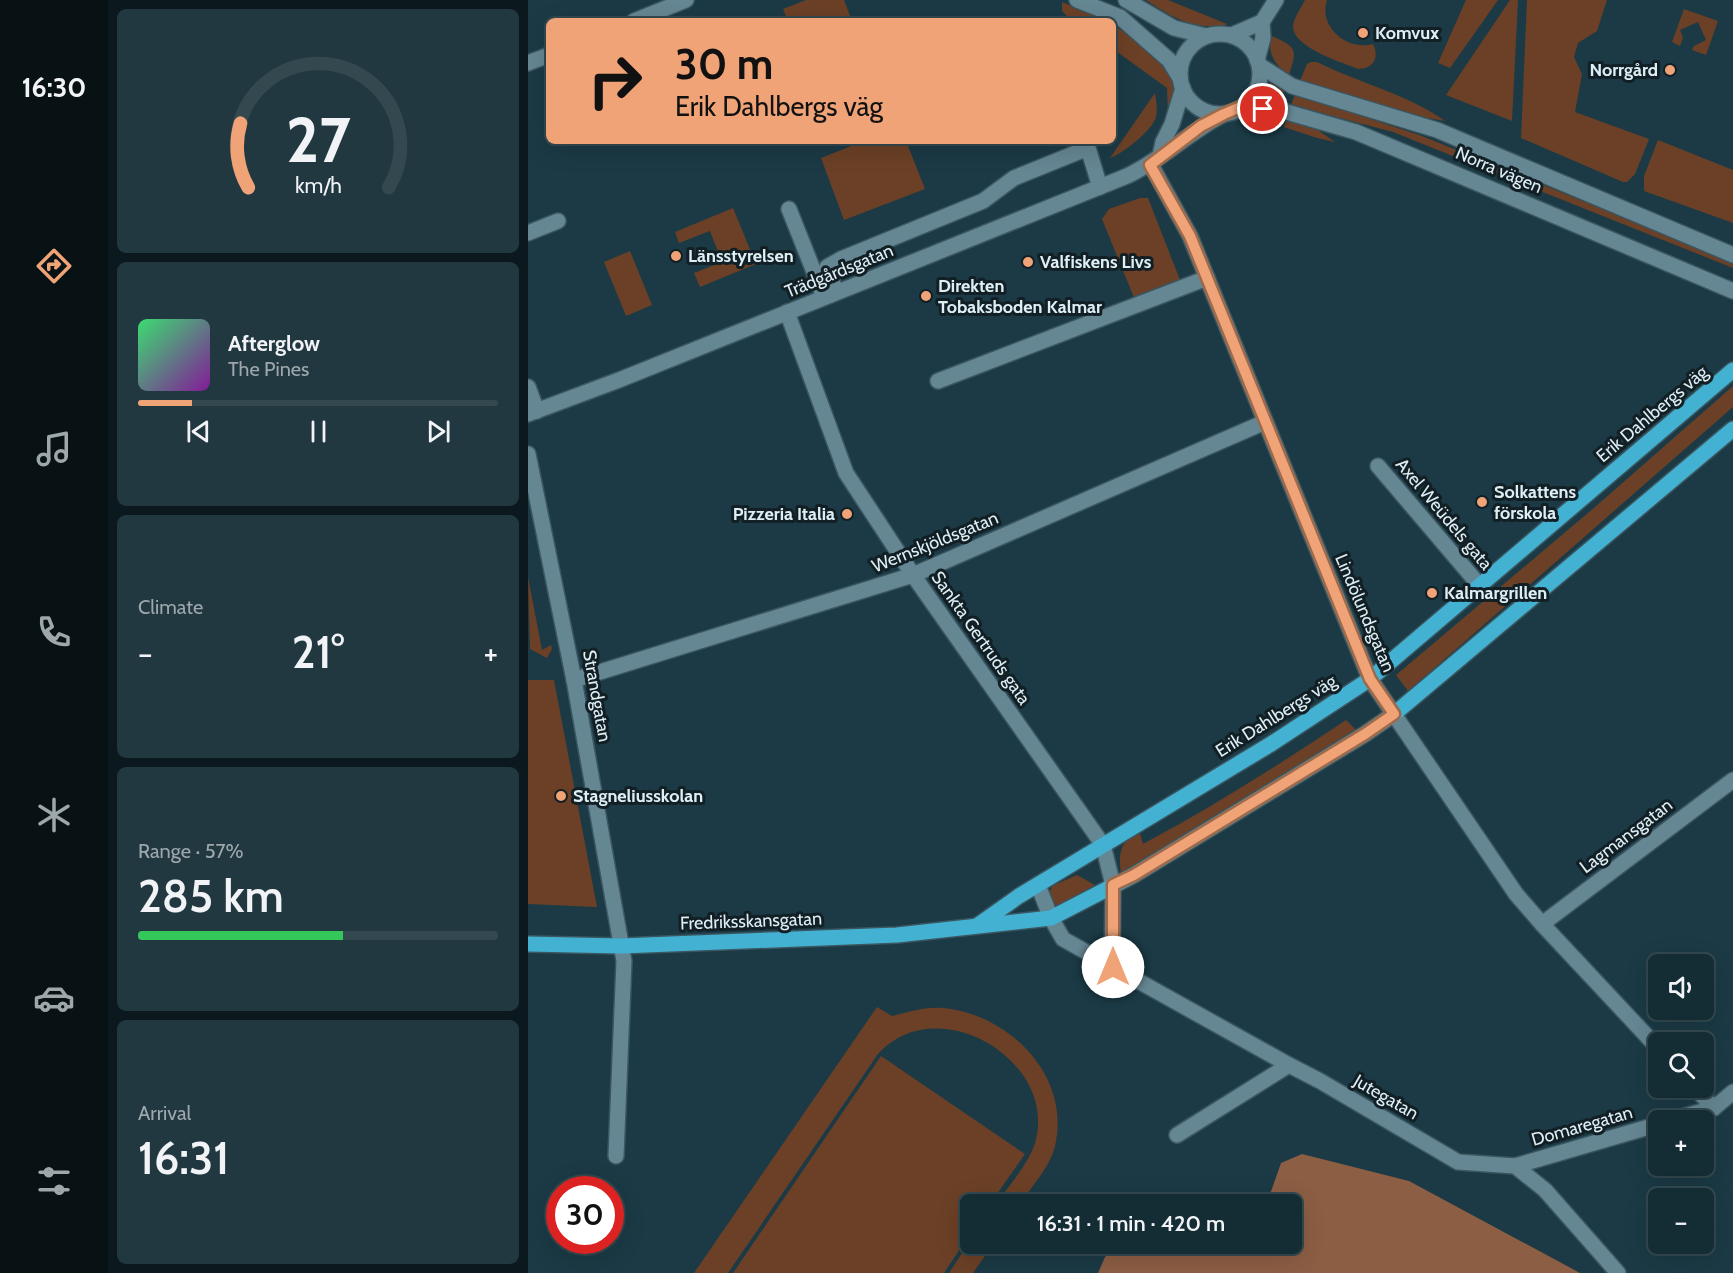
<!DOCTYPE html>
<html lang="en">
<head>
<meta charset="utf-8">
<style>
	:root { --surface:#142c34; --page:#213840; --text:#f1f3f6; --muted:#9da7ac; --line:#33484f; --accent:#efa377 }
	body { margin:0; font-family:Cabin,sans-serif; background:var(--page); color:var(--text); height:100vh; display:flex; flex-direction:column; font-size:22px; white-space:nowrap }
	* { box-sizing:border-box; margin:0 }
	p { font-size:20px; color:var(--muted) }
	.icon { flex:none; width:33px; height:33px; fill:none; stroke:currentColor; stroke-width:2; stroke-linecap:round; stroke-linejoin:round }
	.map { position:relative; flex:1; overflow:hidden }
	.drawer { display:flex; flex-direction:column; gap:9px; padding:9px; background:#0b181d; width:420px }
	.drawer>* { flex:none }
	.banner { position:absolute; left:18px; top:18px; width:570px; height:126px; border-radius:9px; box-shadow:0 6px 24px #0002,0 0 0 2px var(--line); background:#efa377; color:#111; overflow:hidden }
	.fabs { position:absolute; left:1120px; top:954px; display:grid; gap:12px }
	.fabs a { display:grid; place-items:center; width:66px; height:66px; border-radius:9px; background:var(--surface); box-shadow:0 6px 24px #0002,0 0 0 2px var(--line); font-size:30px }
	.speed { position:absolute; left:18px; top:1176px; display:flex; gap:12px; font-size:30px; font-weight:700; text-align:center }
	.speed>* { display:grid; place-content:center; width:78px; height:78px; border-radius:50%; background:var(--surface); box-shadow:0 6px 24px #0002,0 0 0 2px var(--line); line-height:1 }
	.speed .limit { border:9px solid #d22; background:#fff; color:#111 }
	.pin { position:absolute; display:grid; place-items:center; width:51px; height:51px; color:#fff; margin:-26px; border:3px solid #fff; border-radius:50%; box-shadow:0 2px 6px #0007 }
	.me { position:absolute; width:66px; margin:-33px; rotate:0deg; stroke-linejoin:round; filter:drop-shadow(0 0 4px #0008) }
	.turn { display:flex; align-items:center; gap:21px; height:126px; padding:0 30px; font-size:27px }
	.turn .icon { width:78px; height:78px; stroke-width:2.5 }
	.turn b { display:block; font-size:42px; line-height:51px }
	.big { font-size:45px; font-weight:600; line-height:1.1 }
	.drawer .tile { flex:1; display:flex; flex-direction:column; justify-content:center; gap:9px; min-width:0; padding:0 21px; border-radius:9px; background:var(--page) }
	.drawer .dial { align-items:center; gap:0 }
	.dial svg { height:156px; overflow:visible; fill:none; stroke:var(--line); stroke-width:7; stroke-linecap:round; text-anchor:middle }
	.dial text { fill:var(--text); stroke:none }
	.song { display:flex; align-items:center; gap:18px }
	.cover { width:72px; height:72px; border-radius:9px; background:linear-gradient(135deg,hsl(140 70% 55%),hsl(290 70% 35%)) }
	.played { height:6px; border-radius:3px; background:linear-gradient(90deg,var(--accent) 15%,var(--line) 15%) }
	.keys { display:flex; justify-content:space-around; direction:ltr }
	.heat { display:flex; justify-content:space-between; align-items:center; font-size:33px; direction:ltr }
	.charge { height:9px; border-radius:4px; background:linear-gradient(90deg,#34c759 57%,var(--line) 0) }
	.trip { position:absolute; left:432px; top:1194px; width:342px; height:60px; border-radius:9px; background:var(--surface); box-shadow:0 6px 24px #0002,0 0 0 2px var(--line); font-weight:600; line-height:60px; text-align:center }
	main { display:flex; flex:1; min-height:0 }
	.tab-bar { display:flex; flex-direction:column; width:108px; justify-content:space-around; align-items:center; background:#081215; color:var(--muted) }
	.tab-bar .icon { width:42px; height:42px }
	.tab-bar .current { color:var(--accent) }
	.tab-bar b { font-size:27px; color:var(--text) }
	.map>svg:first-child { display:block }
	.green { fill:#6b4026 }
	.water { fill:#8c5e44 }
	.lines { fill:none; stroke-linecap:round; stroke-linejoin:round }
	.minor-casing { stroke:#3a5660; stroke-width:18 }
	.major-casing { stroke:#3a5660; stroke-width:18 }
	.minor { stroke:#658693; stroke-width:15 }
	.major { stroke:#43b1d1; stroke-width:15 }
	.route-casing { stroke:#9b6a4d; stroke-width:15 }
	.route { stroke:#efa377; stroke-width:10 }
	.poi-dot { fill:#efa377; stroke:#121f24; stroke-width:2 }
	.labels { text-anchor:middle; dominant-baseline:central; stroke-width:6; stroke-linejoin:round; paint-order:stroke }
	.poi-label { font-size:18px; font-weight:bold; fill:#ddeef5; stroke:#121f24; text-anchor:start }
	.street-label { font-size:18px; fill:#ddeef5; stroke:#121f24 }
</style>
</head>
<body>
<main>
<nav class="tab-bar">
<b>16:30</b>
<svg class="icon current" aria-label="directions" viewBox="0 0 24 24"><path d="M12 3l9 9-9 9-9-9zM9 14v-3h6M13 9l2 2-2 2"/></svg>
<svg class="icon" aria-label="music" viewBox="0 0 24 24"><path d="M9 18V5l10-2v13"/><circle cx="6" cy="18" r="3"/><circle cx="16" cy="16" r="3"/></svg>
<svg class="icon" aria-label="phone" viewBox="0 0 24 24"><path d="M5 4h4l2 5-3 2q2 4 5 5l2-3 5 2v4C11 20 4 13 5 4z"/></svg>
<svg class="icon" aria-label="climate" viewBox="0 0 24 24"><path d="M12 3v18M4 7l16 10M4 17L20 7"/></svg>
<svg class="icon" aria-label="car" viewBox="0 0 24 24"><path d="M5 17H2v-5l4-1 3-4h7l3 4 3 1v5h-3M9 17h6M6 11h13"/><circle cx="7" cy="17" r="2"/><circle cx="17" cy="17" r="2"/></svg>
<svg class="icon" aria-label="filters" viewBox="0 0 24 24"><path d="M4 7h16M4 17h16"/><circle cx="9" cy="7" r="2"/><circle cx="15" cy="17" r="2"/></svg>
</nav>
<section class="drawer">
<div class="tile dial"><svg viewBox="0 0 100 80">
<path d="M14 69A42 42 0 1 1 86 69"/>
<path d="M14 69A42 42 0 0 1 10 36" stroke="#efa377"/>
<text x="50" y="56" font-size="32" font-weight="700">27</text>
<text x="50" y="72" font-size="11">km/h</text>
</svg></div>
<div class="tile">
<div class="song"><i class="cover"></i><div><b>Afterglow</b><p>The Pines</p></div></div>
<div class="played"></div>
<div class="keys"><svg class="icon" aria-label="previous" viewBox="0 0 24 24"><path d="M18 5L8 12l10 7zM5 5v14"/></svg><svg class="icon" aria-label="pause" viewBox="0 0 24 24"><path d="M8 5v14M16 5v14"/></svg><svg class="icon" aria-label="next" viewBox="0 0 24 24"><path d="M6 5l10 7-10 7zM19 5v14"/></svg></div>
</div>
<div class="tile"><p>Climate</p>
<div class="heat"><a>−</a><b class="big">21°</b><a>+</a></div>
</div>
<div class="tile"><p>Range · 57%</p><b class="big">285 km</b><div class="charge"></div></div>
<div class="tile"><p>Arrival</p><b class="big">16:31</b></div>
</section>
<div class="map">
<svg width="1205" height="1273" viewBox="0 0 1205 1273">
	<rect width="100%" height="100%" fill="#1b3a45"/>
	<g class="green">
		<polygon points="278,0 316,0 324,21 260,21 255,9"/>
		<path d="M618 0H640L699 24C695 26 691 26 685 26 658 27 640 14 618 0Z"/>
		<path d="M777 0H799C790 28 820 51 845 44 852 58 845 69 830 69 813 62 764 47 765 26 766 17 773 8 777 0Z"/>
		<polygon points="938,0 970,0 922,68 910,63"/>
		<polygon points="982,0 990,0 984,121 918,95"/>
		<polygon points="999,0 1079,0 1069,31 1050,43 1046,57 1054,74 1047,112 1121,139 1107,174 1099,182 1095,182 993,138"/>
		<polygon points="534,2 579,21 544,21 534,11"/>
		<polygon points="1156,9 1190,21 1178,55 1164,50 1166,46 1178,40 1170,22 1152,30 1155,38 1152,46 1144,42"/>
		<path d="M585 25C607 38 649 68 646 97 646 103 642 109 640 115L639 88 585 49Z"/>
		<path d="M744 36C770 48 769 49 761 75 748 66 738 53 744 36Z"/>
		<path d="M783 62H789C831 83 879 94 917 121L871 113 772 81 779 64Z"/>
		<polygon points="742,82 756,90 752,103 736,98"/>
		<path d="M627 93C628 100 630 111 628 117 624 131 594 154 582 158Z"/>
		<polygon points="767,94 894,136 1205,262 1205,268 865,132 763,105"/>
		<polygon points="758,120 787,128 807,142 789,138 756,127"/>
		<polygon points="1130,140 1205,170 1205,223 1116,191 1116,176"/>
		<polygon points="336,141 378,141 397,189 316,220 293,158"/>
		<polygon points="612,198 620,198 652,280 607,300 574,219 581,209"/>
		<polygon points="205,208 228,264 172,287 166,273 194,262 182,231 151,243 147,232"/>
		<polygon points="102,251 124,305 98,316 76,262"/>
		<polygon points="1205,386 1205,407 880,691 868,675 1067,507"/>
		<polygon points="0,577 14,650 23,645 24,649 19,658 2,649"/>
		<polygon points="0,680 26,680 69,907 0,904"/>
		<path d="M818 720 829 731 593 877C591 852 590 845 611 830L615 844C685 807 752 764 818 720Z"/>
		<polygon points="549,875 572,888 525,911 521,894 524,886"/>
		<path d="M349 1007 364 1016C384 1011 402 1005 423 1009 486 1019 543 1079 527 1146 522 1167 504 1186 492 1204H468C480 1187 501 1163 507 1143 531 1061 410 988 350 1054L200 1273H166Z"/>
		<polygon points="353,1056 497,1154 462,1204 442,1204 442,1234 416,1273 205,1273"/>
		<polygon points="442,1241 442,1244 465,1244 445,1273 421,1273"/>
	</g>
	<polygon class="water" points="774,1154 881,1181 1052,1273 570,1273 577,1257 592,1244 614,1248 627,1244 764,1244 764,1204 701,1204 710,1198 741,1197 753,1163"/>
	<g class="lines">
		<defs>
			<g id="minor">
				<polyline points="549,0 592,17 641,60 652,78"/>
				<polyline points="598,0 646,28 678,36"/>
				<polyline points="106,21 158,0"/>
				<circle cx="692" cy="74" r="40"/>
				<polyline points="704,35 734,22 748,0"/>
				<polyline points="729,60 735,38 734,22"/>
				<polyline points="0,63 21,55"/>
				<polyline points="731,65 764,86 909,130 1205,255"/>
				<polyline points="715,106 755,111 828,132 1205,291"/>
				<polyline points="632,156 635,142 644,124 655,88"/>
				<polyline points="623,165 662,236 842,679 988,894 1014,924 1131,1049"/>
				<polyline points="261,209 296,297"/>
				<polyline points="0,233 30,221"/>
				<polyline points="308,292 299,267 313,259 455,201 486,178 560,148 572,187"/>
				<polyline points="259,312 318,473 385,575 575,845 585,885 584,967"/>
				<polyline points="410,381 679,278"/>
				<polyline points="0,387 9,411"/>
				<path d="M0 414 91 380 599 176C635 159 661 132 696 114"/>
				<polyline points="0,454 46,680 96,961 88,1156"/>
				<polyline points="850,466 952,586"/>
				<polyline points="46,680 385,575 737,422"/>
				<polyline points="510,885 523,918 535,939 761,1065 792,1081 930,1162 987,1166 1017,1190 1090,1273"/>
				<polyline points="1014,924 1205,780"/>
				<polyline points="1167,1088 1186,1108"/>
				<polyline points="1142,1120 1186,1108 1205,1092"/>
				<polyline points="649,1135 761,1065"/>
				<polyline points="987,1166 1131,1124"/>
			</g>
			<g id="major">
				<polyline points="450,925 491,896 743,744 842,679 1205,370"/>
				<polyline points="0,944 93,946 369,935 523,918 606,875 837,734 866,714 1205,429"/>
			</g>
		</defs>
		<use href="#minor" class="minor-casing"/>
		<use href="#major" class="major-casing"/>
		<use href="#minor" class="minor"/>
		<use href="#major" class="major"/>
	</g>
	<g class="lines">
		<defs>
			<polyline id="route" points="585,967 585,885 606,875 837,734 866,714 842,679 662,236 622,165 673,126 696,114 715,106 735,109"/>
		</defs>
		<use href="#route" class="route-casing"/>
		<use href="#route" class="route"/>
	</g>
	<g class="poi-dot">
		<circle cx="835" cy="33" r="6"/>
		<circle cx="1142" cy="70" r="6"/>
		<circle cx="148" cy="256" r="6"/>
		<circle cx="500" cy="262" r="6"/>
		<circle cx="398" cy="296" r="6"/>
		<circle cx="954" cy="502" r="6"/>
		<circle cx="319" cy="514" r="6"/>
		<circle cx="904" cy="593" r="6"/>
		<circle cx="33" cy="796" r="6"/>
	</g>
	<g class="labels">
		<g class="poi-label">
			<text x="847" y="33">Komvux</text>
			<text x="1130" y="70" text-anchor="end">Norrgård</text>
			<text x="160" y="256">Länsstyrelsen</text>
			<text x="512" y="262">Valfiskens Livs</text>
			<text x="410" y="286">Direkten<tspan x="410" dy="21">Tobaksboden Kalmar</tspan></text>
			<text x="966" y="492">Solkattens<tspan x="966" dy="21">förskola</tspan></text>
			<text x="307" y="514" text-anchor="end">Pizzeria Italia</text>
			<text x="916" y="593">Kalmargrillen</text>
			<text x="45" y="796">Stagneliusskolan</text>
		</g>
		<g class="street-label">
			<text transform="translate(971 170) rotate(23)">Norra vägen</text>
			<text transform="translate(311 271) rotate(-22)">Trädgårdsgatan</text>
			<text transform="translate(1124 414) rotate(-40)">Erik Dahlbergs väg</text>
			<text transform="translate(916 514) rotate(50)">Axel Weüdels gata</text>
			<text transform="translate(407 542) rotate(-22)">Wernskjöldsgatan</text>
			<text transform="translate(837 613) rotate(67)">Lindölundsgatan</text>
			<text transform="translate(453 638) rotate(55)">Sankta Gertruds gata</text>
			<text transform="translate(69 696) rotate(80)">Strandgatan</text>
			<text transform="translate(748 716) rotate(-32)">Erik Dahlbergs väg</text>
			<text transform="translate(1098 836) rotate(-37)">Lagmansgatan</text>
			<text transform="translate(223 921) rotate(-2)">Fredriksskansgatan</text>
			<text transform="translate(858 1097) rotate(30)">Jutegatan</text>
			<text transform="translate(1054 1126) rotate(-16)">Domaregatan</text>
		</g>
	</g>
</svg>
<div class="fabs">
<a><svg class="icon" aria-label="sound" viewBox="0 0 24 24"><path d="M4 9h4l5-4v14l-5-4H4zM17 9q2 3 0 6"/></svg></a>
<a><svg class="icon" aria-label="search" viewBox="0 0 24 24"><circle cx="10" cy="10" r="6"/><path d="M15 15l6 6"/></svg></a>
<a>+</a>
<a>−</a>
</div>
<div class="speed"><div class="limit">30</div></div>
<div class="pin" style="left:735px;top:109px;background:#d93025"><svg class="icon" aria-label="arrive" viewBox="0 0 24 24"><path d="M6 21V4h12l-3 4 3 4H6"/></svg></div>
<svg class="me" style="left:585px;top:967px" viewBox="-20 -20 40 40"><circle r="19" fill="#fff"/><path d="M0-13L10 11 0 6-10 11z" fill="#efa377"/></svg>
<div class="trip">16:31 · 1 min · 420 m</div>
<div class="banner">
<div class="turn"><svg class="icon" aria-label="right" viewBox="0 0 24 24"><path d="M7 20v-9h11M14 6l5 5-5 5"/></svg><div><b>30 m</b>Erik Dahlbergs väg</div></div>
</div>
</div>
</main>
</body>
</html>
